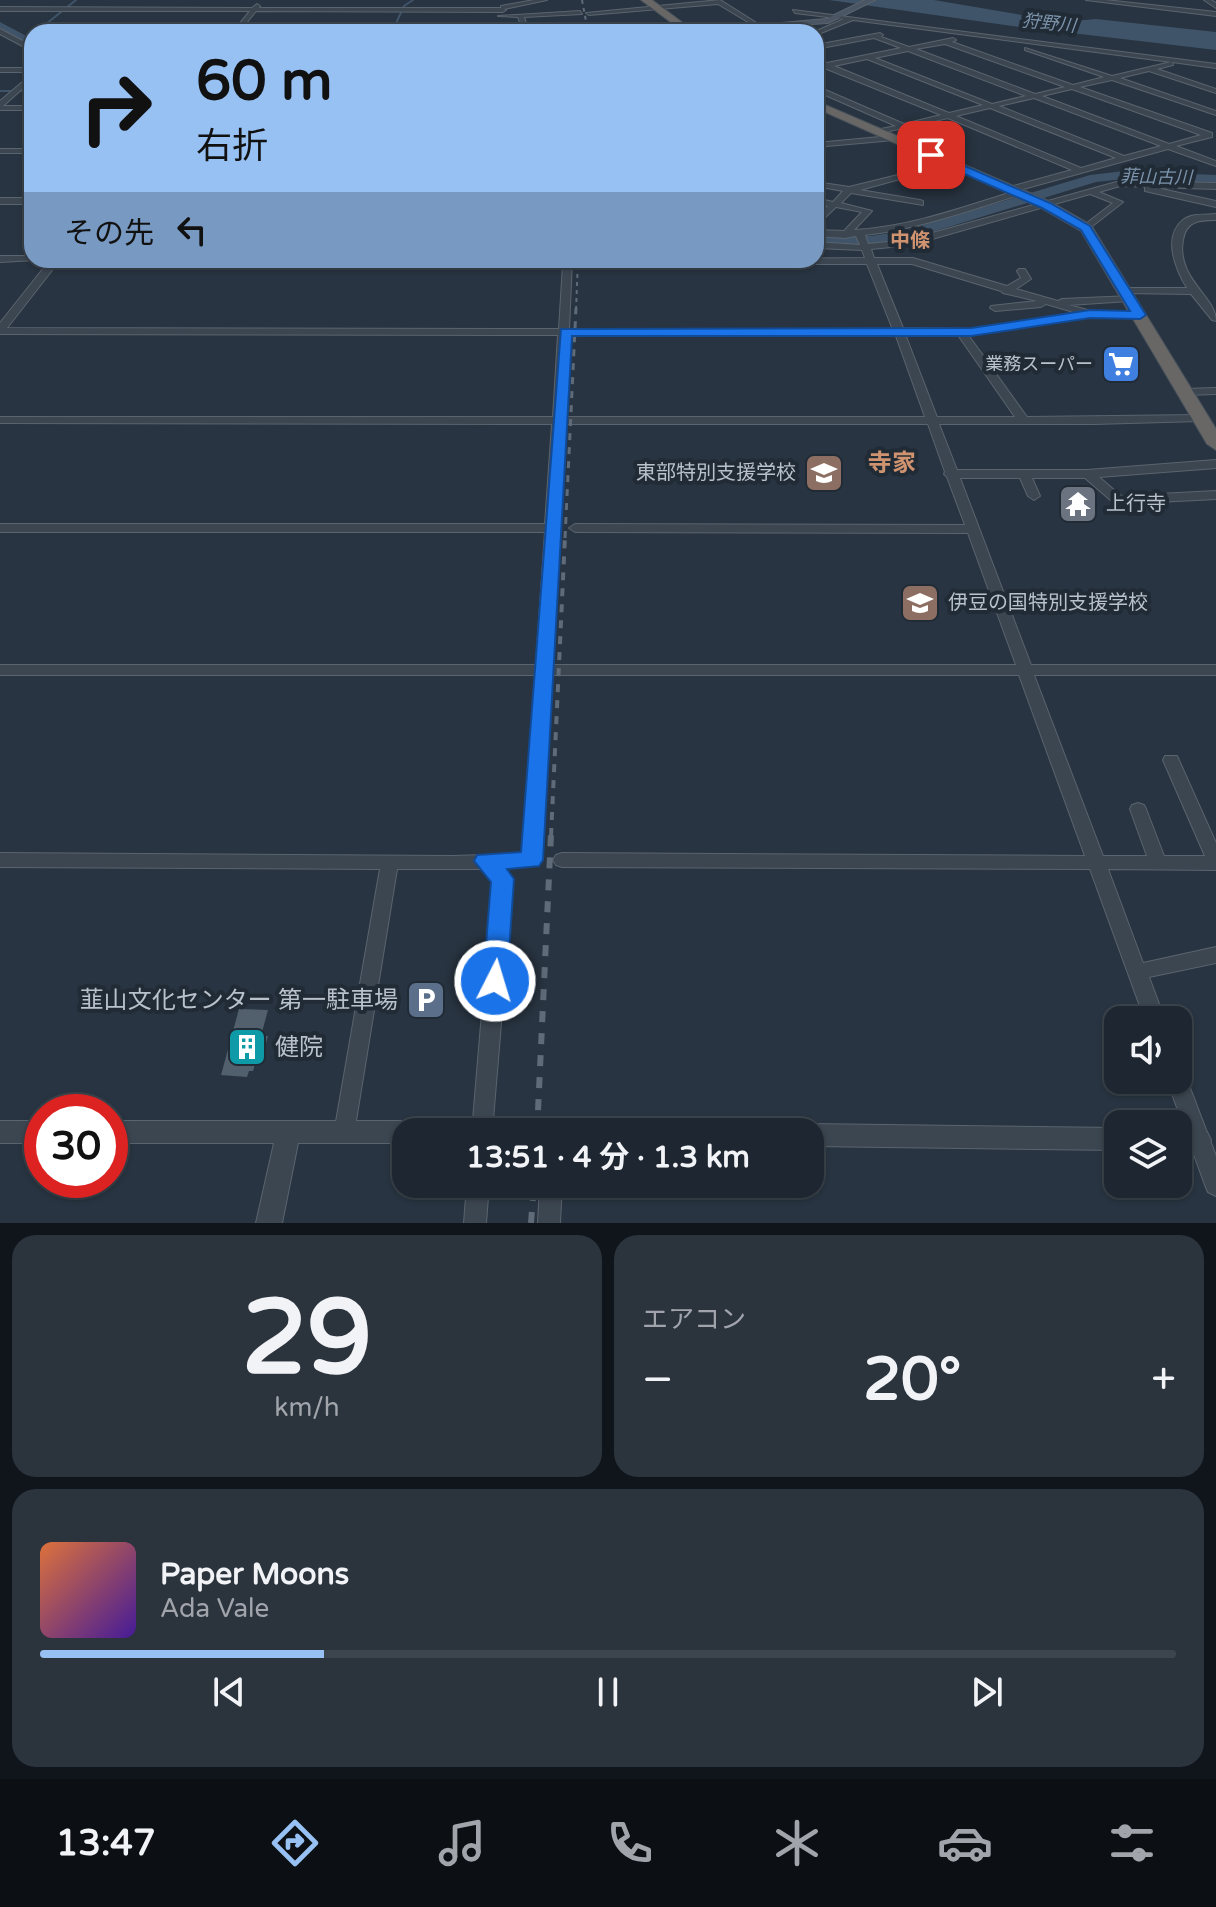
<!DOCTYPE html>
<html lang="ja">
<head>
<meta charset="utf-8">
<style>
	:root { --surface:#1e2731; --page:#2b333d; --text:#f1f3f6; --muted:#a1a5ab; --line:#3c444d; --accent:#97c0f3 }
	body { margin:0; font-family:"Varela Round","Noto Sans JP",sans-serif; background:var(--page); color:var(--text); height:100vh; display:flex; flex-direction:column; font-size:30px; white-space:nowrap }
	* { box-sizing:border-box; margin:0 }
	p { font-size:26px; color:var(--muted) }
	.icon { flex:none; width:44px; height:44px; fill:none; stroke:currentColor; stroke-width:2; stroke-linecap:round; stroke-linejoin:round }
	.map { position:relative; height:1223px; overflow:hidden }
	.details { display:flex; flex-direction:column; gap:12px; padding:12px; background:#10151b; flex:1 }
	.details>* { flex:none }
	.hud { position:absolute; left:24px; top:24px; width:800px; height:244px; border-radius:24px; box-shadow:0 2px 6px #0004,0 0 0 2px var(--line); background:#97c0f3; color:#111; overflow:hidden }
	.controls { position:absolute; left:1104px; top:1006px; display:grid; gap:16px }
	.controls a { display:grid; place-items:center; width:88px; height:88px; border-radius:16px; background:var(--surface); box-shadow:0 2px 6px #0004,0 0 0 2px var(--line); font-size:40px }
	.speed { position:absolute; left:24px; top:1094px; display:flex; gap:16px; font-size:40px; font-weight:700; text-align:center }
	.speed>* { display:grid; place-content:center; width:104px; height:104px; border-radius:50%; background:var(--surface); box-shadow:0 2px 6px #0004,0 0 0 2px var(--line); line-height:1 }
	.speed .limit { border:12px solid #d22; background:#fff; color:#111 }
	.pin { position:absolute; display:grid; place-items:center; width:68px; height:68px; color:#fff; margin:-34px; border-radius:16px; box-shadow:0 4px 12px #0006 }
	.me { position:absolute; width:88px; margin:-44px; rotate:5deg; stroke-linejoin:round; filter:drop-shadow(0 0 6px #0008) }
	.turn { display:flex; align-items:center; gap:28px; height:168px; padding:0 40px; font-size:36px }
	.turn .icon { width:104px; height:104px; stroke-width:2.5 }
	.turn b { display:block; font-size:56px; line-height:68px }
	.then { display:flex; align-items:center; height:76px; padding:0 40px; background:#0003; gap:16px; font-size:30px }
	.big { font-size:60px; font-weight:700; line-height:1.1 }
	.details .card { flex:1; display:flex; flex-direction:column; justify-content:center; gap:12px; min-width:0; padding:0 28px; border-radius:24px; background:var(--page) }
	.details .dial { align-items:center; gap:0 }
	.dial b { font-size:104px; line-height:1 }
	.song { display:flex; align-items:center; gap:24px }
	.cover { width:96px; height:96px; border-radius:12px; background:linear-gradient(135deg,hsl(20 70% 55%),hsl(260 70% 35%)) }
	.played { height:8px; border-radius:4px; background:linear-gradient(90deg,var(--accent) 25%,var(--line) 25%) }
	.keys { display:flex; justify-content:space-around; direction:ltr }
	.heat { display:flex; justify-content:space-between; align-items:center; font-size:44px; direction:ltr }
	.details .tiles { flex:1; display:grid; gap:12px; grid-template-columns:1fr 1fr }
	.card:last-child { grid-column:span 2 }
	.trip { position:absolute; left:392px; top:1118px; width:432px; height:80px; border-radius:24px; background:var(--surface); box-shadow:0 2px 6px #0004,0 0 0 2px var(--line); font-weight:700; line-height:80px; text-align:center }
	.tab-bar { display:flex; height:128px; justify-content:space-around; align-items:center; background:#0c1014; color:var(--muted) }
	.tab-bar .icon { width:56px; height:56px }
	.tab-bar .active { color:var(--accent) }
	.tab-bar b { font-size:36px; color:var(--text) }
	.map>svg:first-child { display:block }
	.water { fill:#3f5369 }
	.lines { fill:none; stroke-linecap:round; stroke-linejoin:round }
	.stream { stroke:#3f5369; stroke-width:2 }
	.river { fill:#3f5369; fill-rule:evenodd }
	.building { fill:#525f6c }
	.minor-casing { stroke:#5a646e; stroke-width:2 }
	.tertiary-casing { stroke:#5a646e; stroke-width:2 }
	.secondary-casing { stroke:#5a646e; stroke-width:2 }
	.trunk-casing { stroke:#47515b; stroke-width:2 }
	.minor { fill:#3c4651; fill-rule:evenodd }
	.tertiary { fill:#3c4651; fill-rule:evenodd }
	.secondary { fill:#4b5664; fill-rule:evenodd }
	.trunk { fill:#686766; fill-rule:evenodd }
	.rail-far3 { stroke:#5f6b78; stroke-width:2; stroke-dasharray:4 4; stroke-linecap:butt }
	.rail-far2 { stroke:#5f6b78; stroke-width:3; stroke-dasharray:7 7; stroke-linecap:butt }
	.rail-far1 { stroke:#5f6b78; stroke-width:4; stroke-dasharray:8 8; stroke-linecap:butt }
	.rail { stroke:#5f6b78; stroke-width:6; stroke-dasharray:11 11; stroke-linecap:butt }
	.route { fill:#1a73e8; stroke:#114b97; stroke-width:2 }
	.labels { text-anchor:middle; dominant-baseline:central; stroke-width:8; stroke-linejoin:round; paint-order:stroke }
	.far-water-label { font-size:18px; font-style:italic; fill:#7c94ac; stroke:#212b36 }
	.far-poi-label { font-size:18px; fill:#b9c1cb; stroke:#212b36; text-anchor:end }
	.far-quarter-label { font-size:20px; font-weight:bold; fill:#d0936f; stroke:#212b36 }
	.poi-label { font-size:20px; fill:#b9c1cb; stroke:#212b36; text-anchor:start }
	.quarter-label { font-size:24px; font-weight:bold; fill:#d0936f; stroke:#212b36 }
	.near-poi-label { font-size:24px; fill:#b9c1cb; stroke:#212b36; text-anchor:end }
</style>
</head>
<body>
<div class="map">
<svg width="1216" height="1223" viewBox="0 0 1216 1223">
	<rect width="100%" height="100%" fill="#283441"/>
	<polygon class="water" points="829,0 934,0 1063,22 1096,19 1216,32 1216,50 1012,26"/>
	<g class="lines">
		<g class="stream">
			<polyline points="36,32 76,0"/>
			<polyline points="392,32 404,6 413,0"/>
			<polyline points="26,41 32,36"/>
			<polyline points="0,91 32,91"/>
		</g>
		<g class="river">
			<polygon points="0,22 32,39 32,47 0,30"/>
			<polygon points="1124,171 1216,175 1216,183 1124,179 1096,182 906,240 871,246 816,245 816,235 871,236 904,231 1090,175"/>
		</g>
	</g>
	<polygon class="building" points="239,1009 268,1010 261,1036 268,1036 262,1058 257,1058 253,1071 249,1071 247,1077 221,1075"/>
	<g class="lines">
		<defs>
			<g id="minor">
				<polygon points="534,0 547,0 504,9 506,10 503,12 256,11 239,32 233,32 250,11 0,11 0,7 252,8 257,4 260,6 259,8 501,8 501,6"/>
				<polygon points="720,0 763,27 758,28 718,4 589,15 586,13"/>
				<polygon points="1086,0 1105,0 1216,12 1216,16"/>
				<polygon points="1204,0 1211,0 1216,3 1216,8"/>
				<path d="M793 10 1216 64V68L1172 62 1173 65 1157 69 1216 89V93L1149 71 1120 78 1216 111V115L1112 80 1080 87 1212 133V137L1176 146 1216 161V166L1168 149 1016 191 1020 193 1019 195C968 211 918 229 865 235L868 244 907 240 1120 181 1216 183V189L1120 186 1099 192 1123 202 1086 231 1082 228 1083 226 1113 203 1090 194 911 245 871 249 874 258H913L1007 286 1021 278 1017 271 1019 269H1025L1031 279 1016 289 1058 301 1062 299 1132 296V300L1129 301 1069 305 1091 311 1140 312 1145 315 1144 317H1090L968 335 990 365 1040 360V364L994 371 1027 417 1200 415 1206 418 1200 421 1094 424H939L957 470H1087L1216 460V468L1099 477 1121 496 1216 491V499L1118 504 1114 503 1085 478H1032L1040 496 1034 500 1028 496 1020 478H960L1031 665H1216V675H1034L1103 856H1147L1130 809 1132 805 1138 803 1144 805 1146 809 1164 856H1205L1163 760 1165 756H1177L1216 843V870L1108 869 1143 963 1216 947V963L1149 977 1165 1020H1145L1090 869 562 867 556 865 553 860 556 855 562 853 1085 856 1019 675H550L540 860 537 865 502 868 511 879 512 890 492 1132H472L493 881 482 869H397L354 1133 351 1140 344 1143 337 1140 334 1133 380 869 0 867V853L452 856 523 854 535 675H0V665H536L545 532H0V524H545L552 424 0 423V417H553L558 335 0 334V323L50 260H60L7 328 559 329 563 264 387 263 382 260H572L569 329 893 330 867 264H586L581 261 865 258 862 250 816 248V242L860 245 856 236 845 238 816 236V230L844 231 862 212 836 207 816 226V218L828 206 816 204V198L833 202 843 191 816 186V182L849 187 951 162 955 164 860 190 920 200 923 201V205L851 193 841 203 872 211 854 230C908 227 958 209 1009 193L1005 190 1006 188 1072 170 948 118 876 134V130L896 126 816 91V86L904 124 941 115 822 67 816 63V59L827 63 901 48 874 38 816 49V45L880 33 883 35 881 37 909 47 953 38 956 40 952 42 1073 85 1104 77 1025 50V48L1112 76 1171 62 853 20 816 35 814 32 844 19 795 13ZM945 44 1065 87 1035 94 916 49ZM908 51 1026 96 992 104 875 58ZM867 59 983 105 949 113 834 66ZM1072 89 1201 135 1169 144 1042 96ZM1034 98 1161 146 1124 156 999 106ZM990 108 1116 158 1081 168 956 116ZM877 264H912L1001 291 1003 293 1037 301 991 306 990 308 995 311 1041 307 1046 304 1077 313 971 329 903 328ZM905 334 958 335 1015 417H937ZM569 335 896 336 925 417H564ZM564 424H928L945 472 944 474 947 477 965 525 575 524 569 528 575 532 968 533 1016 665H550Z"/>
				<polygon points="580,11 582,14 524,17 529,32 523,32 518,17 498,16"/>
				<polygon points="0,29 32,46 32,51 0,34"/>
				<rect x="0" y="68" width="32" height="4"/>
				<polygon points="32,74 32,80 3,106 32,106 32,110 0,110 0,101"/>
				<polygon points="891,136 894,136 894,140 816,147 816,143"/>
				<rect x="0" y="149" width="32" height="4"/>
				<polygon points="1148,186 1216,201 1216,207 1145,191 1145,187"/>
				<rect x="0" y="198" width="32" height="6"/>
				<path d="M1216 214V220C1199 220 1186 221 1183 240 1176 279 1216 296 1216 321L1212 320 1191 294 1122 293 1120 291 1125 288H1187C1176 270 1162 237 1183 220 1192 213 1206 215 1216 214Z"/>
				<polygon points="0,256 32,256 32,260 36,260 0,262"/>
				<polygon points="1216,388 1216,394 1185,395 1179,392 1185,389"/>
				<polygon points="1178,1071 1184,1073 1187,1080 1216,1156 1216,1196 1208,1192 1205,1185 1167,1080 1178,1080"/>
				<polygon points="467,1184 489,1184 486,1223 464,1223"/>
				<polygon points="540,1184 562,1184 560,1223 538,1223"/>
			</g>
			<g id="tertiary">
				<rect x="0" y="1121" width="42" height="22"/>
				<polygon points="110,1121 406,1121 414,1124 418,1132 406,1132 406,1143 298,1143 282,1223 256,1223 274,1143 110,1143"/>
				<polygon points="452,1121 498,1121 506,1124 510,1132 440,1132 444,1124"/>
				<polygon points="810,1124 1118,1128 1118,1150 810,1146 810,1132 799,1132 802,1127"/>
				<polygon points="1178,1129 1199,1129 1207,1132 1211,1140 1207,1148 1199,1151 1178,1151"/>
			</g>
			<polygon id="secondary" points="865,0 875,0 828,23 680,32 826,19"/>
			<g id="trunk">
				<polygon points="641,0 652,0 695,32 684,32"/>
				<polygon points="816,101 1051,202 1091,225 1216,429 1216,450 1207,444 1081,231 1041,208 816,108"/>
			</g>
		</defs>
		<use href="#minor" class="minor-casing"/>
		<use href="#tertiary" class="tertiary-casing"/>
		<use href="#secondary" class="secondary-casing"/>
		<use href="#trunk" class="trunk-casing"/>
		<use href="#minor" class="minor"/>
		<use href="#tertiary" class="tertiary"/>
		<use href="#secondary" class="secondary"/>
		<use href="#trunk" class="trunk"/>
		<g class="rail-far3">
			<polyline points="582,0 588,32"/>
			<polyline points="576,310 578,260"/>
		</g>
		<polyline class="rail-far2" points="565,538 576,308"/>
		<polyline class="rail-far1" points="551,836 565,536"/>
		<g class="rail">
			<polyline points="537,1132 551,834"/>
			<polyline points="531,1223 534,1184"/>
		</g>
	</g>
	<polygon class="route" points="928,153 935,153 1050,203 1090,226 1146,315 1140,319 1090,318 971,336 572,336 543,860 539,866 507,869 514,879 507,981 504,988 495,991 487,988 483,981 491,882 474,861 477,855 521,852 561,329 971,328 1090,310 1130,311 1081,230 1042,208 928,158"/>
	<defs>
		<symbol id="supermarket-square" viewBox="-11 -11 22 22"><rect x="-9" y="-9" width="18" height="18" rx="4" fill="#3f7fe0" stroke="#212b36"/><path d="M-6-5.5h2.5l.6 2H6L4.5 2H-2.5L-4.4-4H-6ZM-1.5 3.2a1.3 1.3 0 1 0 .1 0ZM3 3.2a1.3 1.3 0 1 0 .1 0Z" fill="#fff"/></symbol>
		<symbol id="school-square" viewBox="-11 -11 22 22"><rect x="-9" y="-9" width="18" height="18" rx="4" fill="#8d6e63" stroke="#212b36"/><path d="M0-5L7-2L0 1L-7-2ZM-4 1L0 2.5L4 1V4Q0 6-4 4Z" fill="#fff"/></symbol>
		<symbol id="temple-square" viewBox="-11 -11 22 22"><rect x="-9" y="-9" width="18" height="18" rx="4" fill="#6b7280" stroke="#212b36"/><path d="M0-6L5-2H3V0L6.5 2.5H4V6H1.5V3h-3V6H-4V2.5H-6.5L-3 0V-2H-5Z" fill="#fff"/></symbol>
		<symbol id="parking-square" viewBox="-11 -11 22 22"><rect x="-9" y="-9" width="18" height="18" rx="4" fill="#5c6f8a" stroke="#212b36"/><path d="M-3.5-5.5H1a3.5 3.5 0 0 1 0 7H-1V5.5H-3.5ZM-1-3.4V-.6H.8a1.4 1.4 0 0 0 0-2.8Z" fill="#fff"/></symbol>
		<symbol id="building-square" viewBox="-11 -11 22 22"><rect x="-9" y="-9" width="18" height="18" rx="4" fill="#0f9aa8" stroke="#212b36"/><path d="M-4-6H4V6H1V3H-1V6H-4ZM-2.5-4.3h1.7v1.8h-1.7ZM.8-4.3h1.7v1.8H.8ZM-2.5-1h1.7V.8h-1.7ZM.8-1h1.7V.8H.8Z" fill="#fff"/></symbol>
	</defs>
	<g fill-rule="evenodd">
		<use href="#supermarket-square" x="1099" y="342" width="44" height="44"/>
		<use href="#school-square" x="802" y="451" width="44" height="44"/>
		<use href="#temple-square" x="1056" y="482" width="44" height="44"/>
		<use href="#school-square" x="898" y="581" width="44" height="44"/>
		<use href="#parking-square" x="404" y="978" width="44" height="44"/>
		<use href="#building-square" x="225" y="1025" width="44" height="44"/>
	</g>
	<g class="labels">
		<g class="far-water-label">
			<text transform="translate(1049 23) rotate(6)">狩野川</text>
			<text transform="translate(1156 177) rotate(1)">菲山古川</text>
		</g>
		<g class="far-poi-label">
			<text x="1093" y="364">業務スーパー</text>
		</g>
		<g class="far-quarter-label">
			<text x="910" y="241">中條</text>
		</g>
		<g class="poi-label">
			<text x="796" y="473" text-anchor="end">東部特別支援学校</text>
			<text x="1106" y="504">上行寺</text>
			<text x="948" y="603">伊豆の国特別支援学校</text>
		</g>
		<g class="quarter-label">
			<text x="892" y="463">寺家</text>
		</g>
		<g class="near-poi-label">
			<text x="398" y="1000">韮山文化センター 第一駐車場</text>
			<text x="275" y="1047" text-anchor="start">健院</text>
		</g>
	</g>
</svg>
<div class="controls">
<a><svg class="icon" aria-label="sound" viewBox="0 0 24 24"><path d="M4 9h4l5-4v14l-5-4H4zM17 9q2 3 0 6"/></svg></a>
<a><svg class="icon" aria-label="layers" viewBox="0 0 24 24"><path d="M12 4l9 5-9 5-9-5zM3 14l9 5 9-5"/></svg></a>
</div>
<div class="speed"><div class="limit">30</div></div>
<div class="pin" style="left:931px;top:155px;background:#d93025"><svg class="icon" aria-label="arrive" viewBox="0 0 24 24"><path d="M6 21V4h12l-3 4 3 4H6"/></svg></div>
<svg class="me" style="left:495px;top:981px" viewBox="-20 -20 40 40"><circle r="17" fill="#1a73e8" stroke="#fff" stroke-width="3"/><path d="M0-11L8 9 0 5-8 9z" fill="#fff"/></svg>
<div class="trip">13:51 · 4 分 · 1.3 km</div>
<div class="hud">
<div class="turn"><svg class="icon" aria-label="right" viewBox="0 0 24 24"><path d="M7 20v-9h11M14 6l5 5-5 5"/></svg><div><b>60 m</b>右折</div></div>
<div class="then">その先<svg class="icon" aria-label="left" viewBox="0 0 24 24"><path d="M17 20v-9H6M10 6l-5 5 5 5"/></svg></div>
</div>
</div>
<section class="details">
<div class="tiles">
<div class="card dial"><b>29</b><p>km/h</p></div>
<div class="card"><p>エアコン</p>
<div class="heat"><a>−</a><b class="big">20°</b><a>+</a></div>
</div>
<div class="card">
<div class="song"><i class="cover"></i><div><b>Paper Moons</b><p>Ada Vale</p></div></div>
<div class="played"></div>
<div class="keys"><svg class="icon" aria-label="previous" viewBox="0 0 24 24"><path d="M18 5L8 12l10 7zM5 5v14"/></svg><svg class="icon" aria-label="pause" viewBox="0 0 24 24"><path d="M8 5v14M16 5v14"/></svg><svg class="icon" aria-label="next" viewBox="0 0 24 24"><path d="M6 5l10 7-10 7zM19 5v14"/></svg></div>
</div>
</div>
</section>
<nav class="tab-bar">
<b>13:47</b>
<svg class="icon active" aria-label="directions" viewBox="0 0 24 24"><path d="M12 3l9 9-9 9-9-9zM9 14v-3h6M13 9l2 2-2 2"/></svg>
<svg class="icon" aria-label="music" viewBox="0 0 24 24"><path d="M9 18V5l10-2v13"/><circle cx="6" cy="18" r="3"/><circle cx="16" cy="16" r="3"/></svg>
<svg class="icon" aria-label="phone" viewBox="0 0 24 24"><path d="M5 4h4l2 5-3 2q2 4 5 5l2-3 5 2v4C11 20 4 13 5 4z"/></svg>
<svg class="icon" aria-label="climate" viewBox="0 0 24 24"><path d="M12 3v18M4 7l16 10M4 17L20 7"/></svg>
<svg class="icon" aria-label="car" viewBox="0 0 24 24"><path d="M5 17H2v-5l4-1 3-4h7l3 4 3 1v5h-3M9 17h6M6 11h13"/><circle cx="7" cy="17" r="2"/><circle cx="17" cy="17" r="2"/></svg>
<svg class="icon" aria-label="filters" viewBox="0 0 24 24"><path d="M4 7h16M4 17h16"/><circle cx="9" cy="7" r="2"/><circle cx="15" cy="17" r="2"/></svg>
</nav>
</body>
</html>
